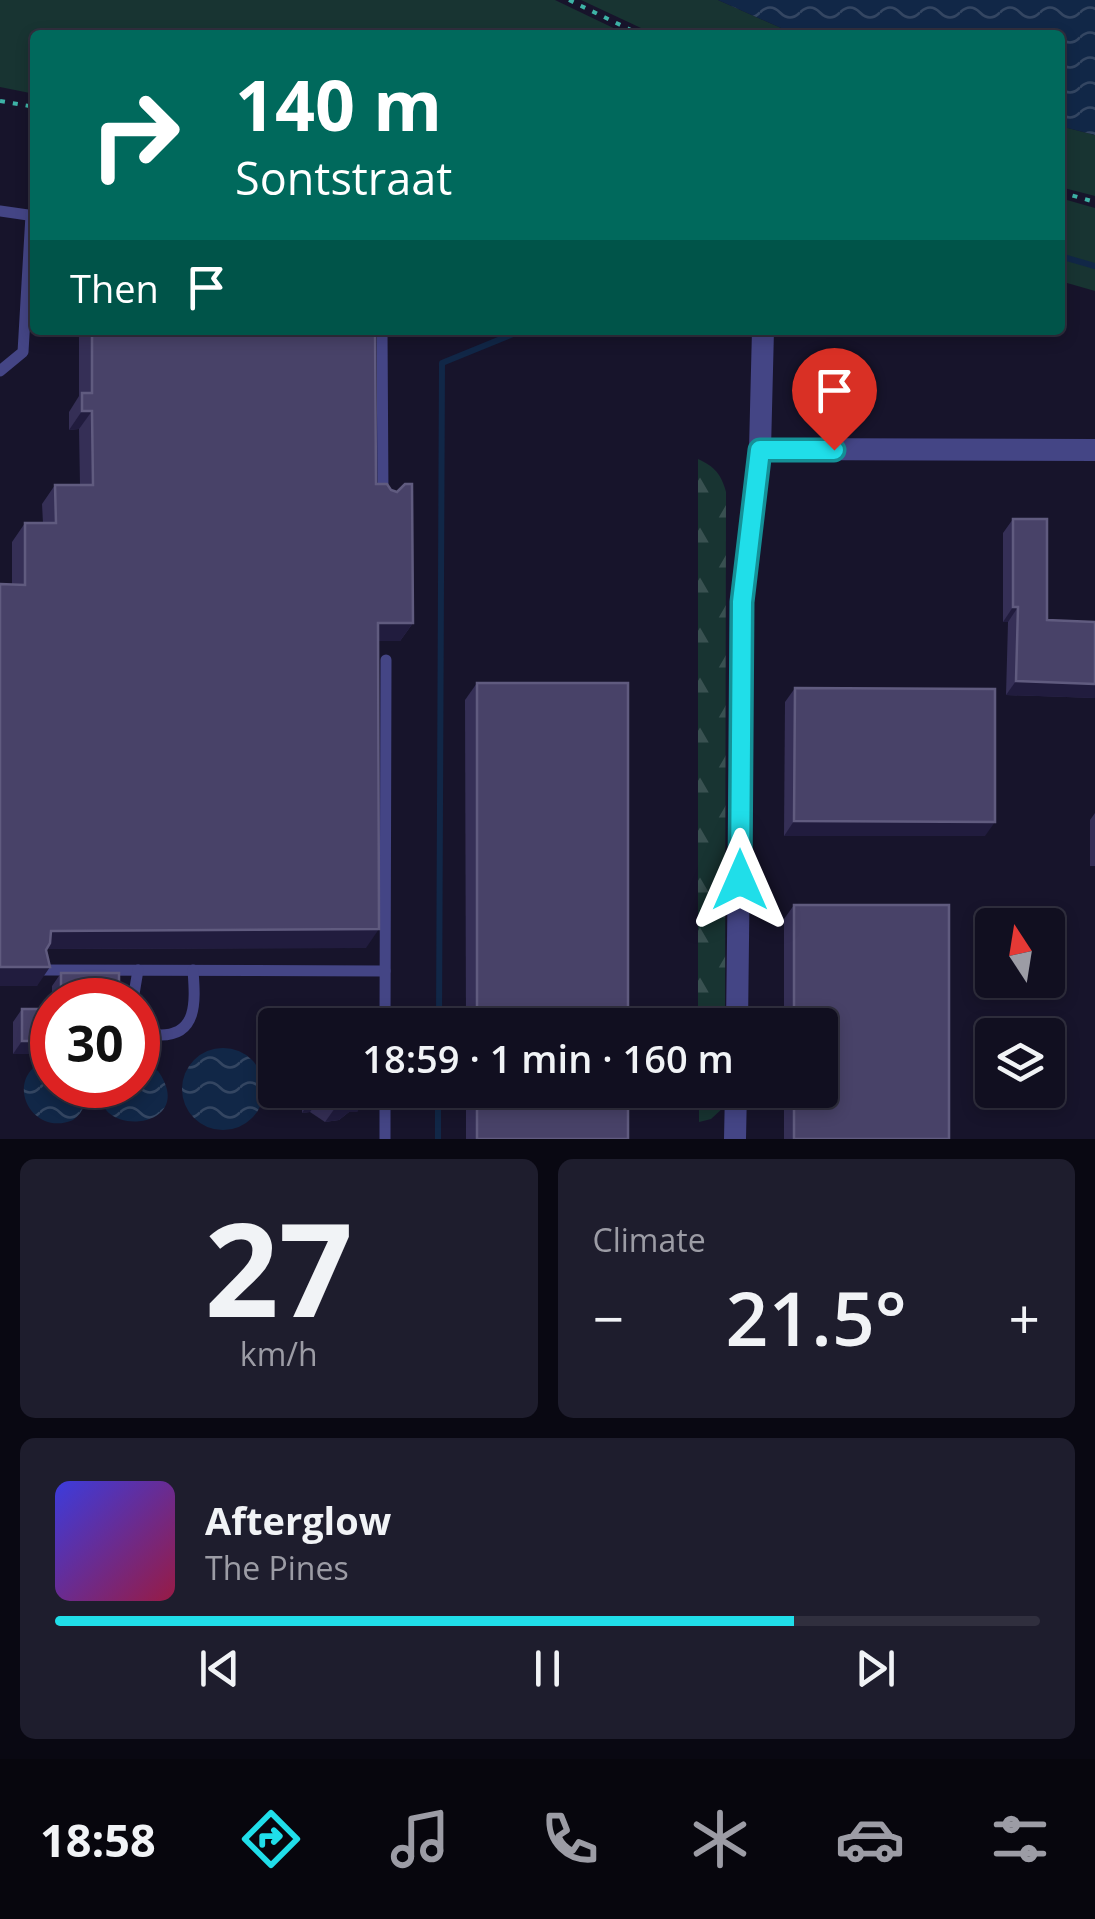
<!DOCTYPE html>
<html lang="en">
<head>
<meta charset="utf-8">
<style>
	:root { --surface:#110f20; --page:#1e1d2d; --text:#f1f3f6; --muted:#9c9ca5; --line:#302f3e; --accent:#20dee9 }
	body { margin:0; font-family:"Open Sans",sans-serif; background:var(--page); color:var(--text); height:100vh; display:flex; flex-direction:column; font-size:38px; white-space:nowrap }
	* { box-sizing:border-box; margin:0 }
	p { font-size:32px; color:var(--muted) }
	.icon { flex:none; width:55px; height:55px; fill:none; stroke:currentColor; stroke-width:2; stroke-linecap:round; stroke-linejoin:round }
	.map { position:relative; height:1139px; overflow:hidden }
	.panel { display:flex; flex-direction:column; gap:20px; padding:20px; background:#090812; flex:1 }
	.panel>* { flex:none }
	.hud { position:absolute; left:30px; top:30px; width:1035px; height:305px; border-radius:10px; box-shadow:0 5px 15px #0003,0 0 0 2px var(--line); background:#00695c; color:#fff; overflow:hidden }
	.needle { width:65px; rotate:348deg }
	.buttons { position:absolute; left:975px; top:908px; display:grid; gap:20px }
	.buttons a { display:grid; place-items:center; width:90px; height:90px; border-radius:10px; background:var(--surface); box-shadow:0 5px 15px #0003,0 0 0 2px var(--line); font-size:50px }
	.speed { position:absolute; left:30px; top:978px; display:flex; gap:20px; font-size:50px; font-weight:700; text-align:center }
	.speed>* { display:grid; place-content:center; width:130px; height:130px; border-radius:50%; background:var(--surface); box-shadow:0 5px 15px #0003,0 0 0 2px var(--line); line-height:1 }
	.speed .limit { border:15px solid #d22; background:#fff; color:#111 }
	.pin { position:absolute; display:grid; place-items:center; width:85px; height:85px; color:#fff; margin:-102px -42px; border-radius:50% 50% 50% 0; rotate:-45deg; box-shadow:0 0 10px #0007 }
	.pin .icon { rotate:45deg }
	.me { position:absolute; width:110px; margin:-55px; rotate:0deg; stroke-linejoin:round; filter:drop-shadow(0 0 8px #0008) }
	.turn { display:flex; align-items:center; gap:35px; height:210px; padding:0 40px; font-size:45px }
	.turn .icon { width:130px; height:130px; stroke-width:2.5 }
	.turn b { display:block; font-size:70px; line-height:85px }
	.then { display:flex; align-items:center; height:95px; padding:0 40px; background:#0003; gap:20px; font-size:38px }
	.big { font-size:75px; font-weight:600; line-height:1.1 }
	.panel .card { flex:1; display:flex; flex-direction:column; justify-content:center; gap:15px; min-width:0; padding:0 35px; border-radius:15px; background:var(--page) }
	.panel .dial { align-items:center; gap:0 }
	.dial b { font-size:130px; line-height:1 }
	.song { display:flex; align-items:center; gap:30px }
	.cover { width:120px; height:120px; border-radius:15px; background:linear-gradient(135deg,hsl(240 70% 55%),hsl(340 70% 35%)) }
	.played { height:10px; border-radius:5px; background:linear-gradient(90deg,var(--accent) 75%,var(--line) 75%) }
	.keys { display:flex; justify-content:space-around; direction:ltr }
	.heat { display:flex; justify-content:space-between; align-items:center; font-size:55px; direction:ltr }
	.panel .tiles { flex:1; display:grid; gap:20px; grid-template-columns:1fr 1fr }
	.card:last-child { grid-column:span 2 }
	.trip { position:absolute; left:258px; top:1008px; width:580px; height:100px; border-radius:10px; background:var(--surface); box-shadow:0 5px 15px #0003,0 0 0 2px var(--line); font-weight:600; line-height:100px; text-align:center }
	.tab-bar { display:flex; height:160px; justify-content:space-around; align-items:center; background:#07060d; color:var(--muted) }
	.tab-bar .icon { width:70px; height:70px }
	.tab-bar .current { color:var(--accent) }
	.tab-bar b { font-size:45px; color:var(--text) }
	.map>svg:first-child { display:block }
	.green { fill:#183432 }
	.forest { fill:url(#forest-firs) }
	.water { fill:url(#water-waves) }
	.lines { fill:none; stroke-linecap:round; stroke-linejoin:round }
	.stream { stroke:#112747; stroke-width:6 }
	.path { stroke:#3eb3a7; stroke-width:4; stroke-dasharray:5 8; stroke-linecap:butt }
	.service { stroke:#444585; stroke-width:11 }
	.minor { stroke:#444585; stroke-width:22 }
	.wall { fill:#352f56 }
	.shaded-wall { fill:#211c3e }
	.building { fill:#484268; stroke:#605b7f; stroke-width:2.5 }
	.route-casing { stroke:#159097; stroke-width:25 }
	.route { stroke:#20dee9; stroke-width:18 }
</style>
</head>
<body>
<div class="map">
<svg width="1095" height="1139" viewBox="0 0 1095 1139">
	<defs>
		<pattern id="forest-firs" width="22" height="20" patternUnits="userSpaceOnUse" patternTransform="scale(2.5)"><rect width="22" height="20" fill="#183432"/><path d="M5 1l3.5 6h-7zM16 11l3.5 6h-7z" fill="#395151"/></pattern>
		<pattern id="water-waves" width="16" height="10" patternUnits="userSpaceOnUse" patternTransform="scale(2.5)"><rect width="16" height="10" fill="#112747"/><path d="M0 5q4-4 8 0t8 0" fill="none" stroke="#344662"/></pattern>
	</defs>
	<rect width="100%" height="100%" fill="#17142b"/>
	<g class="green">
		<polygon points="0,0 555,0 628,35 35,35 35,94 0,87"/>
		<polygon points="581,0 718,0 797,35 656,35"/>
		<polygon points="1060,126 1095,135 1095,196 1060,187"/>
		<polygon points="1060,198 1095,208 1095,291 1060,281"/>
	</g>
	<g class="forest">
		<path d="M698 459C715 467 721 474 726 492L725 1025H698Z"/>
		<polygon points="699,1090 725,1090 725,1106 711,1119 699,1122"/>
	</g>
	<g class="water">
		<polygon points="718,0 1095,0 1095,135 1060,126 1060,35 797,35"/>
		<circle cx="223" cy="1089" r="41"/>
		<path d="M52 1059V1085H85C87 1099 85 1112 73 1120 28 1139 0 1071 52 1059Z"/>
		<path d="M138 1061 158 1071C201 1132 87 1139 102 1085H138Z"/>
	</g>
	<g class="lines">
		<g class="stream">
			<polyline points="1060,256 1095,266"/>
			<polyline points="439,1025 442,363 523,330"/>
			<polyline points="438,1139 438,1090"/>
		</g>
		<g class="path">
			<polyline points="569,0 641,35"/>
			<polyline points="0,101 35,107"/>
			<polyline points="1060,192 1095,202"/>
		</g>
		<g class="service">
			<polyline points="0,211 35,216"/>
			<polyline points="382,330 383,496"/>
			<polyline points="0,371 23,352 31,215"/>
			<polyline points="42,970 385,971"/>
			<polyline points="133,1000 138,970"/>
			<path d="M138 1018 159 1035C199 1036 195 999 193 970"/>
			<polyline points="385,1025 386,660"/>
			<polyline points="385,1139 385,1090"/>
		</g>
		<g class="minor">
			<polyline points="760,449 1095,450"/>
			<polyline points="737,1025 742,603 760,449 763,330"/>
			<polyline points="735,1139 736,1090"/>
		</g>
	</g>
	<g class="wall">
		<polygon points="79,330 375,330 376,484 413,623 400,641 378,641 366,948 47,949 37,986 12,584 12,542 25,523 43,523 42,504 55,485 80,485 79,429 69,430 69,412 79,396"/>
		<polygon points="1013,519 1047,620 1095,622 1095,698 1006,695 1008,622 1003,622 1003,533"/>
		<polygon points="477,683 628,1025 466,1025 465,700"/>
		<polygon points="795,688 985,836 784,836 785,702"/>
		<polygon points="1095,813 1095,866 1090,866 1090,820"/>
		<polygon points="794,905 949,1139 784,1139 784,1090 820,1090 820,1025 784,1025 784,919"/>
		<polygon points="61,973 119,1000 52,1000 52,1054 13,1054 13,1022 22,1009 52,1009 52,986"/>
		<polygon points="302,1090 367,1090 357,1112 349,1112 339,1120 325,1122 310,1112 302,1113"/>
		<rect x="466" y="1090" width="162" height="49"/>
	</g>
	<g class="shaded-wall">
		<polygon points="82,411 92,411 79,429 69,430"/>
		<polygon points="1013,607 1018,607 1008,622 1003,622"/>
		<polygon points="378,623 413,623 400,641 365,641"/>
		<polygon points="1016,681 1095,684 1095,698 1006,695"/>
		<polygon points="794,821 995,822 985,836 784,836"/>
		<polygon points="379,929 366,948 38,949 51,931"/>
		<polygon points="0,967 50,967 37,986 0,986"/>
		<polygon points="22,1041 52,1041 52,1054 13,1054"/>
		<polygon points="367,1097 357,1112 349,1112 339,1120 325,1122 335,1108 359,1098"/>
		<polygon points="312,1098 320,1098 310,1112 302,1113"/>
	</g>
	<g class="building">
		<polygon points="92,330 375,330 376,484 387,484 391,490 397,492 405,484 412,484 413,623 378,623 379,929 51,931 50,943 46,950 50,967 0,967 0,584 25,585 25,523 56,523 55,485 93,485 92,411 82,411 82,393 92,393"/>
		<polygon points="1013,519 1047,519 1047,620 1095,622 1095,684 1016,681 1018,607 1013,607"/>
		<rect x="477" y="683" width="151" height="342"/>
		<polygon points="795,688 995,689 995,822 794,821"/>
		<polygon points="794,905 949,905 949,1139 794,1139 794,1090 820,1090 820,1025 794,1025"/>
		<rect x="61" y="973" width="58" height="27"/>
		<rect x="22" y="1009" width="30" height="32"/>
		<polygon points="312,1090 367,1090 367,1097 359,1098 349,1106 335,1108 320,1098 312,1098"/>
		<rect x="477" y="1090" width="151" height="49"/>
	</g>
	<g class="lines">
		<defs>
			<polyline id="route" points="740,880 742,602 760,450 834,450"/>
		</defs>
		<use href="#route" class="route-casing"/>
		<use href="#route" class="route"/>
	</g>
</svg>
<div class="buttons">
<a><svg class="needle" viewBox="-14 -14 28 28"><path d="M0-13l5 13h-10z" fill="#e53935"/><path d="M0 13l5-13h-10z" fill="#9c9ca5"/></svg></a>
<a><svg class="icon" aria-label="layers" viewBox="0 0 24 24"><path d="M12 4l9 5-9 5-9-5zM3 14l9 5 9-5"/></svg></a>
</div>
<div class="speed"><div class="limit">30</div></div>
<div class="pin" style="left:834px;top:450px;background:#d93025"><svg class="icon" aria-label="arrive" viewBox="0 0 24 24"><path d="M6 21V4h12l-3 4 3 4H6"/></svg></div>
<svg class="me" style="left:740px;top:880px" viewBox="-20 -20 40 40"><path d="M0-17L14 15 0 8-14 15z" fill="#20dee9" stroke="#fff" stroke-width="4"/></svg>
<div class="trip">18:59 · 1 min · 160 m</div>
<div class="hud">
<div class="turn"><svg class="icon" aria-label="right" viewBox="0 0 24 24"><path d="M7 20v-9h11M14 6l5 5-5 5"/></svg><div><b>140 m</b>Sontstraat</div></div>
<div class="then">Then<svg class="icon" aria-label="arrive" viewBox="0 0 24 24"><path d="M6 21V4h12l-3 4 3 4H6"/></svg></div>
</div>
</div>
<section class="panel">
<div class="tiles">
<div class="card dial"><b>27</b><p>km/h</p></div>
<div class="card"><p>Climate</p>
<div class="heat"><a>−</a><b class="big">21.5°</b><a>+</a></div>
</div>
<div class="card">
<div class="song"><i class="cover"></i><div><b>Afterglow</b><p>The Pines</p></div></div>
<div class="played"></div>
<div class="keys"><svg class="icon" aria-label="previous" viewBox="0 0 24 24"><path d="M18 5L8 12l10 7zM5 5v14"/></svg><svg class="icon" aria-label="pause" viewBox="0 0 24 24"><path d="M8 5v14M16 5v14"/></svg><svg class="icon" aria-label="next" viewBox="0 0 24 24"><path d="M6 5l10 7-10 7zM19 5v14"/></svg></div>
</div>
</div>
</section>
<nav class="tab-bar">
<b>18:58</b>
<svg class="icon current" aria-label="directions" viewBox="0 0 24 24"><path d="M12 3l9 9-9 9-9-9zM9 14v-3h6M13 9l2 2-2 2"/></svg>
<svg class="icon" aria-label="music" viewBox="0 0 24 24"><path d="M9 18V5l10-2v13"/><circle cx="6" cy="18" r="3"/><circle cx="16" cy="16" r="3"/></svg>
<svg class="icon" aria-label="phone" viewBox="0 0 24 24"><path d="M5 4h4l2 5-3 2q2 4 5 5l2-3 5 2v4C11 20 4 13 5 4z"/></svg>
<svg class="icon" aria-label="climate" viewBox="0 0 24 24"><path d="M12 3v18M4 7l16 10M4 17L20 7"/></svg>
<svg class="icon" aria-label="car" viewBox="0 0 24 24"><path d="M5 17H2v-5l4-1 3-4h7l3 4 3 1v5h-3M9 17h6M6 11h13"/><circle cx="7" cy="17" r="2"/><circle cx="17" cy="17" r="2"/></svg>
<svg class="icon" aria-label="filters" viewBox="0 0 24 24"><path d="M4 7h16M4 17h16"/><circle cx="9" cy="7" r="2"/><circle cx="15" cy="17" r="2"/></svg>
</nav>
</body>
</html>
